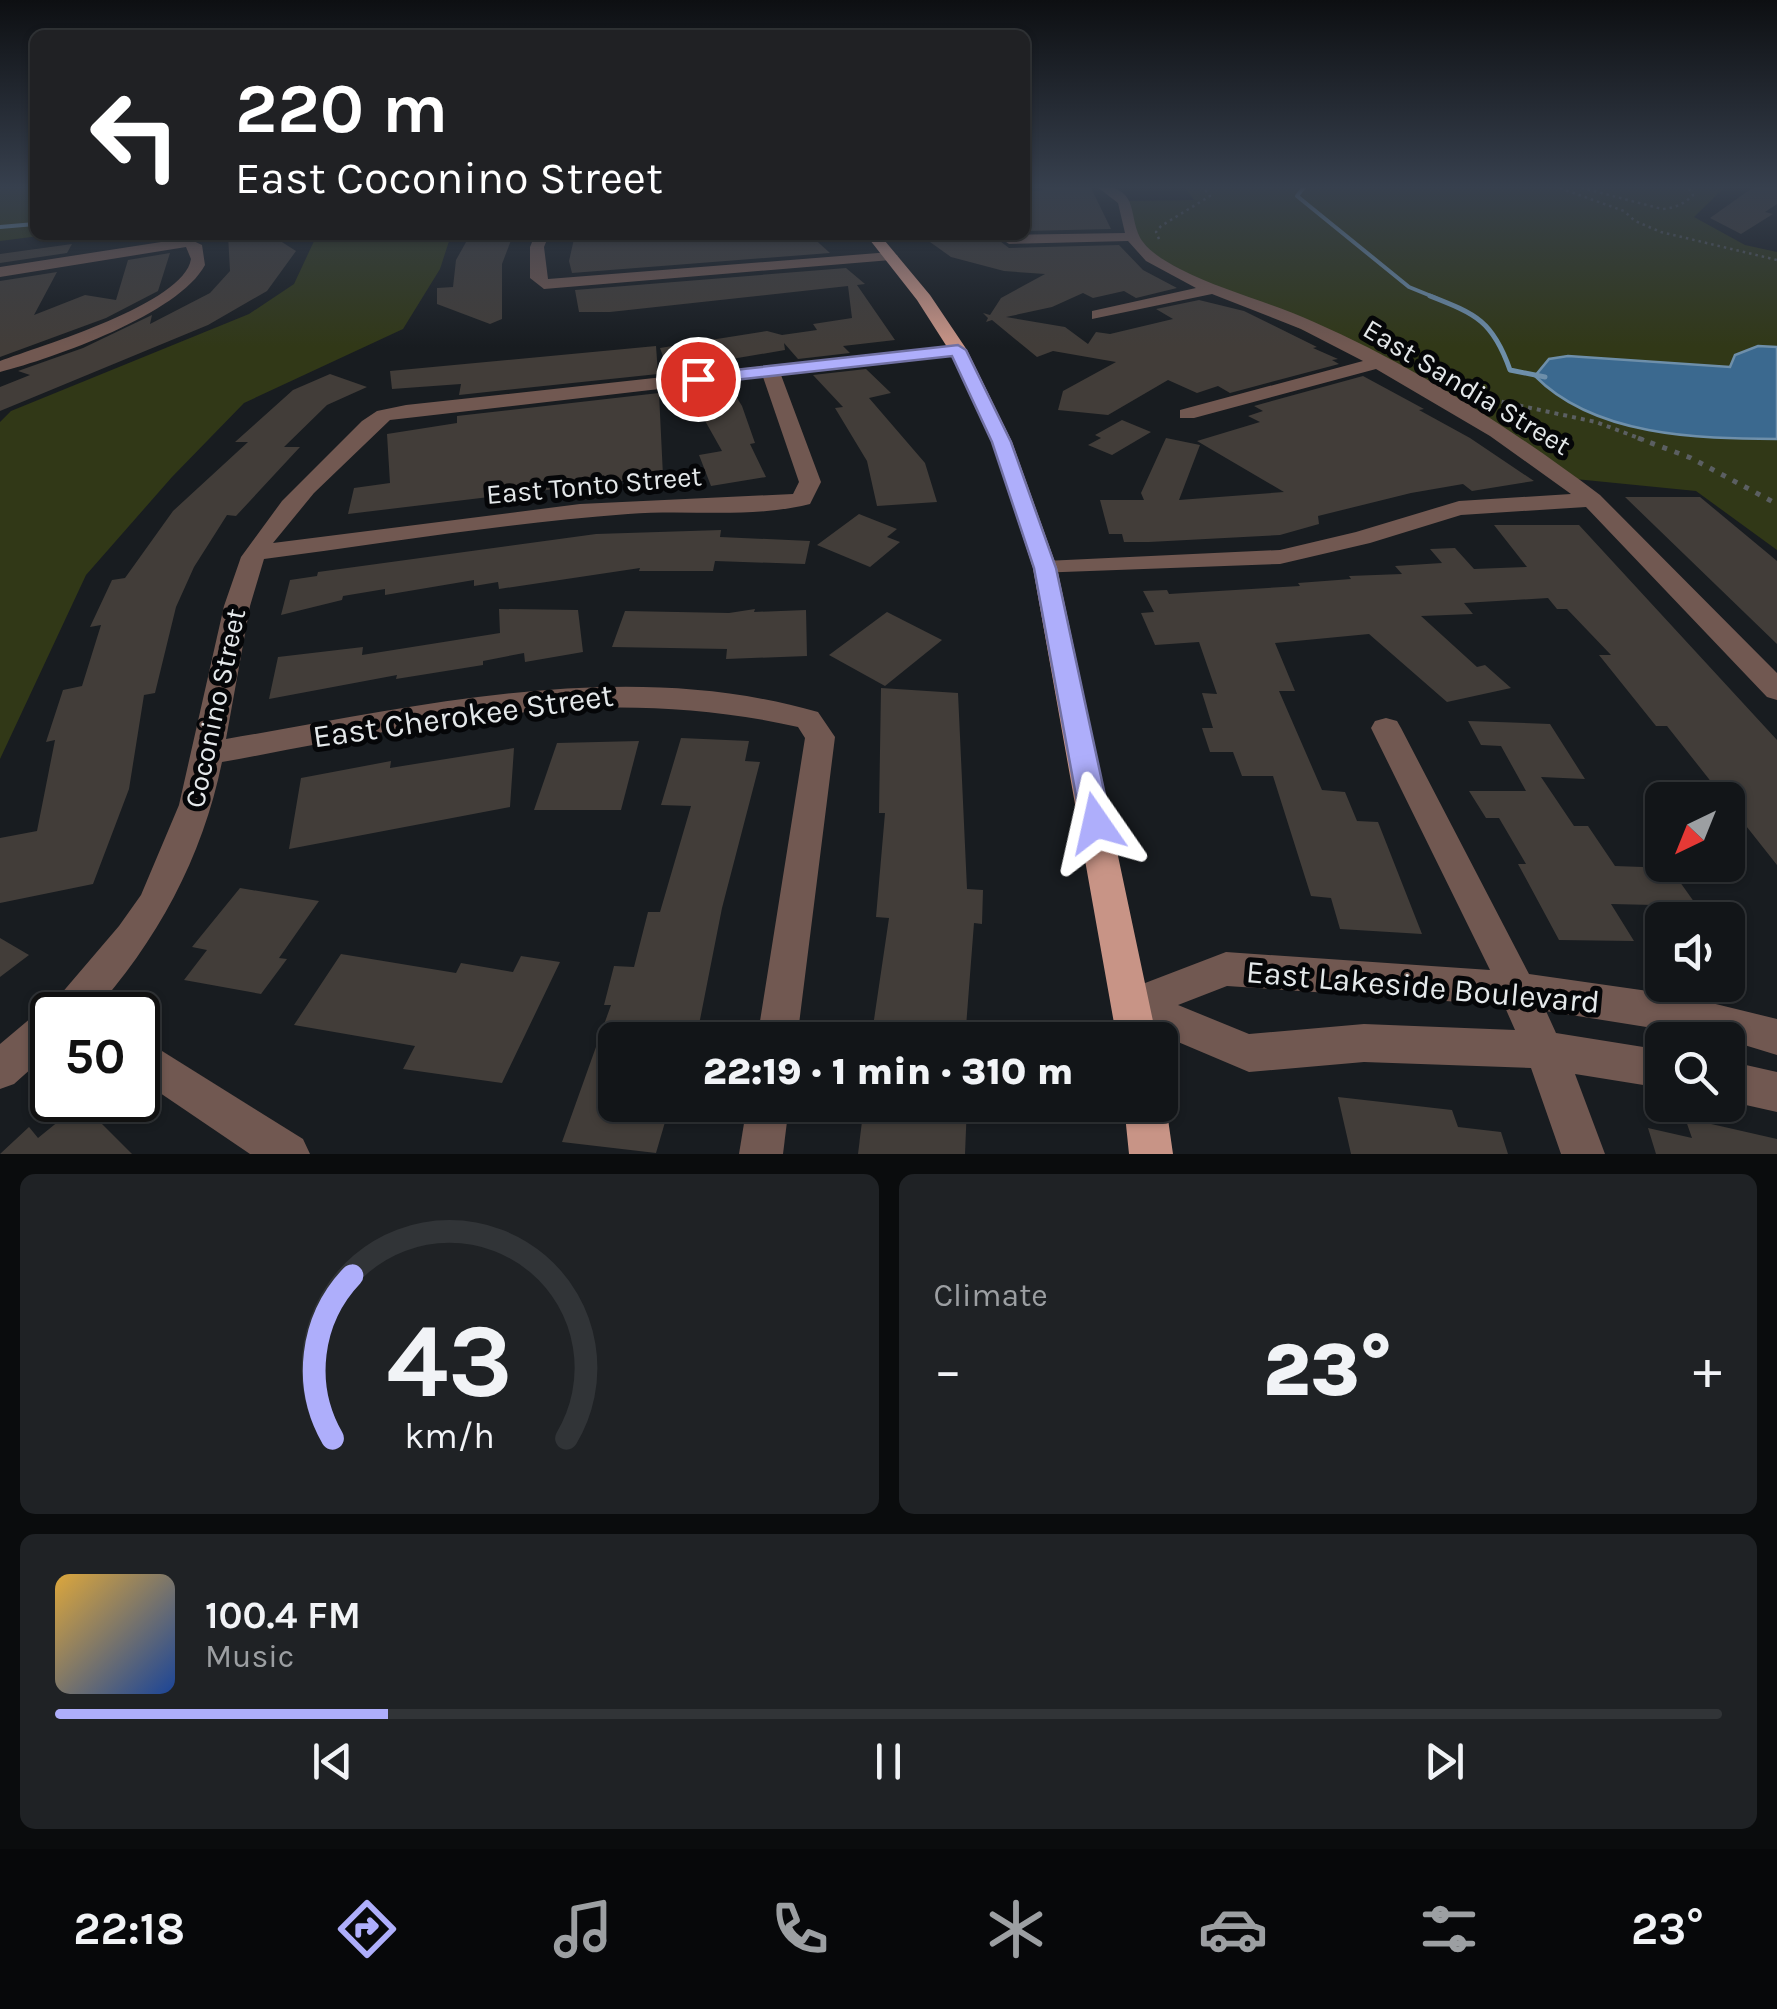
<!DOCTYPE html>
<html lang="en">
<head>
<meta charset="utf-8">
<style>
	:root { --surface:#121518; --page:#1f2225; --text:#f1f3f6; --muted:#9c9fa2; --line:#313437; --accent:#aeaefb }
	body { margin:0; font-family:Karla,sans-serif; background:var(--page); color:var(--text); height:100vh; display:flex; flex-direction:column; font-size:38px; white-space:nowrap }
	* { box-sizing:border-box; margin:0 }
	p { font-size:32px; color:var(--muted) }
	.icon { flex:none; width:55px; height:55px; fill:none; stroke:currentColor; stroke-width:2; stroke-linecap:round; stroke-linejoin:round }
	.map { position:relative; height:1154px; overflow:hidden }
	.panel { display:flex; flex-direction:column; gap:20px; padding:20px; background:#0a0c0d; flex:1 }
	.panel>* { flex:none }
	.guide { position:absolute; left:30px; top:30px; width:1000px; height:210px; border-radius:15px; box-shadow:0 2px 8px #0004,0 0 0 2px var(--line); background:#202124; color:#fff; overflow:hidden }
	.needle { width:65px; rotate:223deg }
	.controls { position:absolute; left:1645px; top:782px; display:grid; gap:20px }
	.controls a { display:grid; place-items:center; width:100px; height:100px; border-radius:15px; background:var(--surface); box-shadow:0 2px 8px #0004,0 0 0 2px var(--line); font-size:50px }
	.speed { position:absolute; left:30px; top:992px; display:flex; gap:20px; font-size:50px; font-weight:700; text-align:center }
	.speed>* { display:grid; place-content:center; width:130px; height:130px; border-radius:50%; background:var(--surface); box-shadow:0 2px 8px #0004,0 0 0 2px var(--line); line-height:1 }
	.speed .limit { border:5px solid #111; border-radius:15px; background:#fff; color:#111 }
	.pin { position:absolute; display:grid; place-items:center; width:85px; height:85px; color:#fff; margin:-42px; border:5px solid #fff; border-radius:50%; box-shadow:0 2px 10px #0007 }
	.me { position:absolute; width:110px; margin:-55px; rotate:349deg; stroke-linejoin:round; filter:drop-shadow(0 0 8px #0008) }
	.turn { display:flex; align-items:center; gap:35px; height:210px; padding:0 40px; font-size:45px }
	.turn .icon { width:130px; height:130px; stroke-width:2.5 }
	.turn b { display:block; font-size:70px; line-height:85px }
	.big { font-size:75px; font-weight:800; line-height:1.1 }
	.panel .card { flex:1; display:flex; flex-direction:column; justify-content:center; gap:15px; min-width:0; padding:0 35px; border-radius:15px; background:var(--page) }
	.panel .dial { align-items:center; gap:0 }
	.dial svg { height:260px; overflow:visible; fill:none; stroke:var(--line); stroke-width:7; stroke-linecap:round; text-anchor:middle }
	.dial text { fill:var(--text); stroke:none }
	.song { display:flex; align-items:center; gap:30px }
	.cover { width:120px; height:120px; border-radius:15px; background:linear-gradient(135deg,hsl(40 70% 55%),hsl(220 70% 35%)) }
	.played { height:10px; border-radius:5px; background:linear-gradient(90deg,var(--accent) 20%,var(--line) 20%) }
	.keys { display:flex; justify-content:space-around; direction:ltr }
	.heat { display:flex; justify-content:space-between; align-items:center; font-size:55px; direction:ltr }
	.panel .tiles { flex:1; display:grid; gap:20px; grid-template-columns:1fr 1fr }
	.card:last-child { grid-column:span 2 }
	.trip { position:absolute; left:598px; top:1022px; width:580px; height:100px; border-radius:15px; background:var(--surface); box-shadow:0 2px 8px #0004,0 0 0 2px var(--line); font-weight:800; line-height:100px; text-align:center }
	.dock { display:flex; height:160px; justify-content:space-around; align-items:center; background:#07080a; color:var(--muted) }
	.dock .icon { width:70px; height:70px }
	.dock .on { color:var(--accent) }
	.dock b { font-size:45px; color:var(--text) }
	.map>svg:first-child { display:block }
	.green { fill:#313817 }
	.water { fill:#3b698f; stroke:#6e8faa; stroke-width:2.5 }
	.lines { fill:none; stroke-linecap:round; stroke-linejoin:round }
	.stream-far1 { stroke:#6e8faa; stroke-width:4 }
	.stream { stroke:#6e8faa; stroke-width:5 }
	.building { fill:#423d39 }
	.path-far2 { stroke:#5b5f62; stroke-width:2.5; stroke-dasharray:2.5 4; stroke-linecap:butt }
	.path-far1 { stroke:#5b5f62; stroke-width:4; stroke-dasharray:4 5; stroke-linecap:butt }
	.path { stroke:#5b5f62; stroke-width:5; stroke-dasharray:5 8; stroke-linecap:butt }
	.minor { fill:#715851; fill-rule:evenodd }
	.major { fill:#c89486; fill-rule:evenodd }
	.route { fill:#aeaefb; stroke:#7171a3; stroke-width:2.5 }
	.labels { text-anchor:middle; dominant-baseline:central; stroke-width:10; stroke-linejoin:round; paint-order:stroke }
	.street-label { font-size:28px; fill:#e4e8ea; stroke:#050608 }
	.near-street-label { font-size:32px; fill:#e4e8ea; stroke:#050608 }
</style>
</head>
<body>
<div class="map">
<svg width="1777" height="1154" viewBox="0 0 1777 1154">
	<rect width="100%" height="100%" fill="#181c20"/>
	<g class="green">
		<polygon points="0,186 35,186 35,235 47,235 0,241"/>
		<polygon points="1184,186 1726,186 1694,217 1745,245 1777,252 1777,550 1696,491 1565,478 1376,363 1213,289 1137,245 1124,201 1194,200"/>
		<polygon points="311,235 451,235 440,269 403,329 244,403 172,477 86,575 0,759 0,422 11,411 249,314 294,284 315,239"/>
	</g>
	<path class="water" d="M1758 346 1777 347V439C1698 439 1594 436 1535 376L1549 359 1568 356 1730 367 1735 355Z"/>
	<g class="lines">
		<g class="stream-far1">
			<polyline points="1305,186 1297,196 1409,287 1436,298"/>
			<polyline points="0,227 35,224"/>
		</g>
		<path class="stream" d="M1430 296C1476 314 1493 321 1510 370L1545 377"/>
	</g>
	<g class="building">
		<polygon points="1090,186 1111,229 1025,231 1025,192 1044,190 1042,187"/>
		<polygon points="1755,186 1777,186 1777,204 1765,212 1773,214 1741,234 1710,218"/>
		<polygon points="228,235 271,235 296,251 267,291 208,325 0,411 0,387 30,375 18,371 83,348 152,315 150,324 210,293 230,271"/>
		<polygon points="470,235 513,235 502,264 502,319 490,324 437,304 437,288 453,287 456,260"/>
		<polygon points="596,235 810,235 830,253 572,273 569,261 574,239"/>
		<polygon points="938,235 992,235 1009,248 1119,245 1143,270 1177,288 1136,298 1124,291 1093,298 1083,293 1052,307 1006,317 1065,327 1088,344 1096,332 1110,334 1173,319 1156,309 1199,300 1244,311 1317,347 1313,348 1338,359 1332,360 1339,364 1230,393 1218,386 1197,393 1168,380 1108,415 1058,410 1063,391 1116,362 1053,351 1037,357 992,320 986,322 988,318 983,313 990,315 1001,298 1045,274 1004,271 951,257 930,242 944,240"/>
		<polygon points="72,244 67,253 0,263 0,254"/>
		<polygon points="170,253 158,291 106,318 0,357 0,281 57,272 34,315 85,295 116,300 128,260"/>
		<polygon points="846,268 865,284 857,285 895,340 843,346 850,353 798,359 784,343 785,350 714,362 718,367 669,373 660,348 767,331 782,335 817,330 813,324 852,318 848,286 610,312 579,312 575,290"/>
		<polygon points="656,346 658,374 459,395 461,384 392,389 390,371"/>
		<polygon points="866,369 891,393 869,398 925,463 937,502 877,506 867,461 835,408 843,407 813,375"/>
		<polygon points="330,374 367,387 327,405 284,447 300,447 236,516 227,515 194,567 176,607 155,693 144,695 129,789 93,884 0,903 0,838 37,831 55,740 46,742 63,690 82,686 101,625 90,627 112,580 125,578 173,511 248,442 235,442 293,390"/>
		<polygon points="1363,376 1424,409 1419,410 1470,438 1534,481 1472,491 1463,484 1411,493 1318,516 1319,524 1280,535 1149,542 1124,542 1122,534 1109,534 1100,500 1144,500 1141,493 1166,438 1200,445 1179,500 1284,492 1197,441 1260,422 1248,416 1263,411 1254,406"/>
		<polygon points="729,385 742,406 755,443 750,444 766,477 711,486 699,455 722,451 699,410 684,412 676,391"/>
		<polygon points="659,393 663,476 348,514 354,488 390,483 387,434 457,423 457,416"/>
		<polygon points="1122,420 1151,432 1112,455 1088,445 1101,438 1095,435"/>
		<polygon points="1625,497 1700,497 1777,561 1777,644"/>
		<polygon points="859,514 897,529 887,537 900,542 870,567 817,545"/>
		<polygon points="1494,525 1579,525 1777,740 1777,865 1667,726 1656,726 1599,655 1611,655 1567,609 1557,609 1548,598 1464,603 1473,614 1421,616 1477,667 1485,665 1511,688 1447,702 1369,634 1275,643 1295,691 1279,691 1322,790 1345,792 1357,821 1378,822 1422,934 1340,929 1331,898 1311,896 1273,776 1242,776 1233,752 1210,752 1202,728 1213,728 1202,693 1217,694 1199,642 1155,645 1141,613 1154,612 1143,591 1167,590 1169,594 1300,586 1298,583 1351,579 1349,576 1402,574 1395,566 1442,563 1430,549 1455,548 1474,569 1527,567"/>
		<polygon points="721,530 720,537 810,541 805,564 715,561 713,571 639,571 640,568 499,589 498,582 474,586 474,580 385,595 385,589 343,596 342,600 281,615 290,580 317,576 318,572 596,534"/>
		<polygon points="499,609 578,610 583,652 525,662 524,653 483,661 483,665 396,679 397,675 269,699 278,657 363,647 362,655 500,633"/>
		<polygon points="755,609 754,612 806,610 807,656 726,659 727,649 612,647 625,611 729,613"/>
		<polygon points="887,612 942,640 885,686 829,655"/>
		<polygon points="881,688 958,693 967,889 983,890 982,924 974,923 965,1040 871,1040 889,918 876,917 885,813 879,813"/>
		<polygon points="1468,721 1550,724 1585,779 1541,777 1574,826 1588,826 1615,866 1670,868 1697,906 1611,904 1634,941 1559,940 1518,864 1526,864 1499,818 1486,818 1469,791 1526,791 1501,746 1481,745"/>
		<polygon points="681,738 749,741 745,761 760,762 722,908 696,1040 615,1040 615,1105 670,1105 656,1153 562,1142 611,1005 604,1005 614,966 634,967 648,912 660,912 691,806 661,805"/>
		<polygon points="639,741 621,810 534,810 557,743"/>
		<polygon points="514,748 510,807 289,849 301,778 391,761 390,768"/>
		<polygon points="240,888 319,901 279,958 287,959 261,994 184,980 207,950 192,947"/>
		<polygon points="0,938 29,955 0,977"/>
		<polygon points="341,954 456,973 461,963 513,972 521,956 560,962 502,1083 403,1069 415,1046 294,1025"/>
		<polygon points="1338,1097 1452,1110 1458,1127 1501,1132 1508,1154 1351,1154"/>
		<polygon points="81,1103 132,1154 0,1154 29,1127 38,1138"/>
		<polygon points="864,1105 967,1105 965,1154 858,1154"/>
		<polygon points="1685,1118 1777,1139 1777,1154 1656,1154 1648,1128 1692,1138"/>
	</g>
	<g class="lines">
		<g class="path-far2">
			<polyline points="1554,186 1624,211 1635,221 1661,232 1777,260"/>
			<path d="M1575 186 1662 209C1675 208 1684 204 1693 195L1687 186"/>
			<polyline points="1159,239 1156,232 1161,226 1210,196 1202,186"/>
		</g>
		<polyline class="path-far1" points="1484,398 1596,422 1644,440"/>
		<polyline class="path" points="1638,438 1691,458 1777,504"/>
		<g class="minor">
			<path d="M1096 186C1143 186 1126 218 1143 242 1152 254 1167 262 1180 269 1223 291 1270 302 1314 322 1415 366 1512 429 1600 495L1777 673V700L1767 697 1586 507 1461 515 1370 543 1280 564 1036 573 1033 568 1045 561 1280 550 1356 532 1459 501 1571 494 1490 436 1376 369 1194 418H1180V410L1363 361 1301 329 1212 294 1092 319V311L1196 288 1146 261 1128 241 1009 244 996 235 1125 233 1118 203Z"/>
			<polygon points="535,235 549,235 544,247 548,279 891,252 898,256 891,260 544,289 530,278 530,247"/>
			<path d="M187 238 202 245 205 265C179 314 54 358 0 372V361C40 346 184 304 191 259L186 247 0 277V267Z"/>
			<path d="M958 345 964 346V354L781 375 821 482 810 504C750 519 689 509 628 514 506 523 385 543 264 559L250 606 226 739C421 706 623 656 818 712L835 737 797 1040H757L805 738 798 727C594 681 422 726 222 762 202 859 157 941 91 1015H52V1050L14 1084 0 1089V1044L38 1012 49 1008 119 926 141 895 179 805 224 606 241 557 282 501 362 421 377 411 406 405ZM763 377 799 482 793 494 580 504 273 543 314 493 390 420Z"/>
			<path d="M1386 718 1397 721 1401 728 1529 974 1683 996 1777 1019V1055L1728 1040 1546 1011 1556 1033 1662 1050V1088L1575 1074 1605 1154H1561L1531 1068 1364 1062 1249 1072 1119 1017 1114 1005 1119 993 1226 952 1490 970 1371 728 1375 721ZM1227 986 1504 1005 1515 1030 1364 1024 1249 1034 1178 1005Z"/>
			<polygon points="138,1036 303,1139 310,1154 250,1154 138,1078"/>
			<polygon points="1728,1061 1777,1072 1777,1112 1728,1101"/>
			<polygon points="747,1105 789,1105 783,1154 739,1154"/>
		</g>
		<g class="major">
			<polygon points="866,235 880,235 930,295 967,350 1012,442 1057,568 1157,1040 1117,1040 1033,568 992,442 949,350 917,300"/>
			<polygon points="1160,1091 1166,1105 1173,1154 1129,1154 1124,1105 1160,1105"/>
		</g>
	</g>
	<linearGradient id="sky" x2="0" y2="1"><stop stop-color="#0d0f12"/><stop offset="0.54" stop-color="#37404e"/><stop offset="1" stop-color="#37404e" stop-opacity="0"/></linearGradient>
	<rect width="1777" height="347" fill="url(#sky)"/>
	<polygon class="route" points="958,345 966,350 1011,442 1056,568 1111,823 1107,831 1096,835 1086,831 1081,823 1034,568 992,442 952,356 698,384 689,379 698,374"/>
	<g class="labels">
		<g class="street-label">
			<text transform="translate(1467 387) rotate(31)">East Sandia Street</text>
			<text transform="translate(594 485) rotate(-5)">East Tonto Street</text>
			<text transform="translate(215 708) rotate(-78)">Coconino Street</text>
		</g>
		<g class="near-street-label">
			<text transform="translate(463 716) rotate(-8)">East Cherokee Street</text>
			<text transform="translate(1423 987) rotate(5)">East Lakeside Boulevard</text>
		</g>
	</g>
</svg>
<div class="controls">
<a><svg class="needle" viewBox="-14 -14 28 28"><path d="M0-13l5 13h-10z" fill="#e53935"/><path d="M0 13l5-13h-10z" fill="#9c9fa2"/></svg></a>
<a><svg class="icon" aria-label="sound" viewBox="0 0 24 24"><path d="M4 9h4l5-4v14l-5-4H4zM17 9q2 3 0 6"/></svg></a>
<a><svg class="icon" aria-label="search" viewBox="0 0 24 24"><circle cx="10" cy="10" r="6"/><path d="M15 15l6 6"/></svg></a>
</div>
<div class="speed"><div class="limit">50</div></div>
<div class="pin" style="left:698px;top:379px;background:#d93025"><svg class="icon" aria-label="arrive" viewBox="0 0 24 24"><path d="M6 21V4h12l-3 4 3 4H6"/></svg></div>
<svg class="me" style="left:1096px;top:823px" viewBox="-20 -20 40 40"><path d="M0-17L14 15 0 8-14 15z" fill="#aeaefb" stroke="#fff" stroke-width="4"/></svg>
<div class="trip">22:19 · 1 min · 310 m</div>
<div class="guide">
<div class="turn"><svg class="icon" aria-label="left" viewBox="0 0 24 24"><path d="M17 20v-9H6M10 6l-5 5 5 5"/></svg><div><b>220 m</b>East Coconino Street</div></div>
</div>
</div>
<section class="panel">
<div class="tiles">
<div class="card dial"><svg viewBox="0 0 100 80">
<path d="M14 69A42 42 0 1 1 86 69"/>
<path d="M14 69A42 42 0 0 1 20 19" stroke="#aeaefb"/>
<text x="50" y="56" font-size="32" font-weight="700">43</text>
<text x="50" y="72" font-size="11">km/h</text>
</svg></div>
<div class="card"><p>Climate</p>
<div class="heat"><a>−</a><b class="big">23°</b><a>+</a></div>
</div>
<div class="card">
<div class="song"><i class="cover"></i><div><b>100.4 FM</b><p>Music</p></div></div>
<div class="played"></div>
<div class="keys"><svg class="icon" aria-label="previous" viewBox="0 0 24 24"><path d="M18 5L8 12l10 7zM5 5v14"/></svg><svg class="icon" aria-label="pause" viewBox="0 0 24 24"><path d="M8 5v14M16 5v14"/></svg><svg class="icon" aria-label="next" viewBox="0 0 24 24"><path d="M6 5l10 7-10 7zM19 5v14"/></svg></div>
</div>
</div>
</section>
<nav class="dock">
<b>22:18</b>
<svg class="icon on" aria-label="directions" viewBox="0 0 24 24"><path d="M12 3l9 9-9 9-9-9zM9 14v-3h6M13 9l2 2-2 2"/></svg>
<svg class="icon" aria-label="music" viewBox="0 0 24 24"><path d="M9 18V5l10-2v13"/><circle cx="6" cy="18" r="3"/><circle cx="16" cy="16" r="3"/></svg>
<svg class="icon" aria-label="phone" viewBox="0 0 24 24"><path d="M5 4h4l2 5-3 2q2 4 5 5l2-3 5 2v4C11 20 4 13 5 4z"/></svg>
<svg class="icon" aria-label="climate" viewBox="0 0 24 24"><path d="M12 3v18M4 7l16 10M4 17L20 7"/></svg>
<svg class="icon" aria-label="car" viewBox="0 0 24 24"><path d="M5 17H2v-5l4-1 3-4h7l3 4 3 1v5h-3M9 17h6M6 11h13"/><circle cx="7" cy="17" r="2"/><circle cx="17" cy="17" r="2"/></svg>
<svg class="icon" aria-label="filters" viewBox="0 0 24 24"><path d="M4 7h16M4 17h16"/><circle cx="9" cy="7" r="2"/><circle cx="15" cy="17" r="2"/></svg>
<b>23°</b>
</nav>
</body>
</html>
